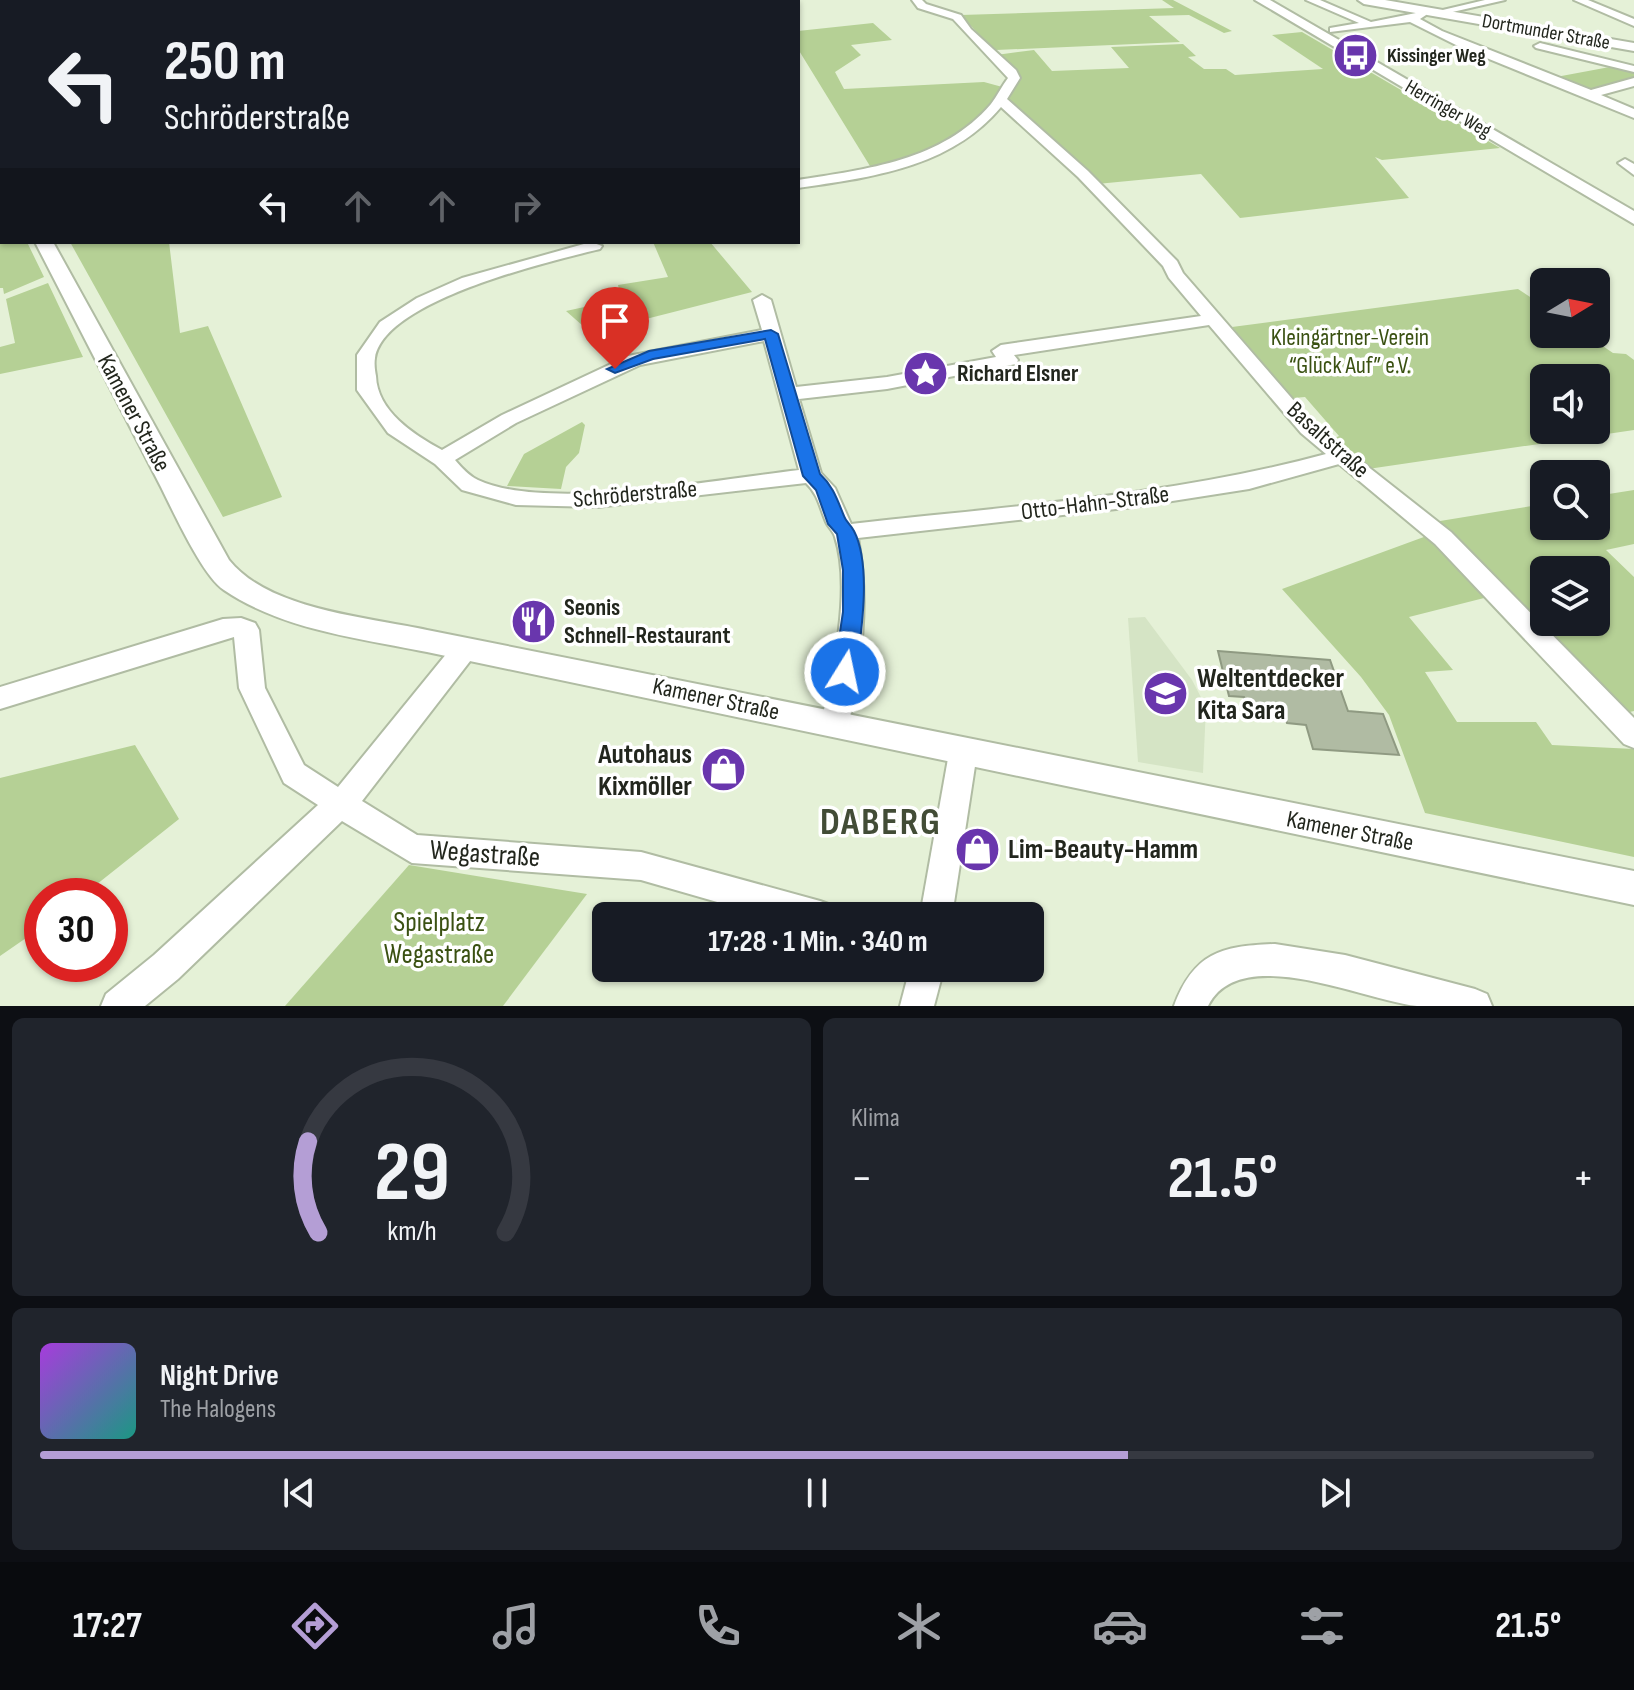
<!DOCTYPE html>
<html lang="de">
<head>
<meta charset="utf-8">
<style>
	:root { --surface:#171b24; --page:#20242c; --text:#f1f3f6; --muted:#9ea1a6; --line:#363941; --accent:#b49ed5 }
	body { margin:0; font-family:"Sofia Sans Condensed",sans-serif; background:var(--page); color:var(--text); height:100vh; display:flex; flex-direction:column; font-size:30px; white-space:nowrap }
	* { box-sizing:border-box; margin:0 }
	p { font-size:26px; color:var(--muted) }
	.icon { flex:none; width:44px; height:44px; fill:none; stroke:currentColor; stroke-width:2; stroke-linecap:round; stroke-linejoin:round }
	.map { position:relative; height:1006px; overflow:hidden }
	.details { display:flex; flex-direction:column; gap:12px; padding:12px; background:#0d0f14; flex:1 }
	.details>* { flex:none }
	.hud { position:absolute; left:0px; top:0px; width:800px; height:244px; box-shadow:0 2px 6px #0004; background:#171b24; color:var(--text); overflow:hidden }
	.needle { width:52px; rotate:80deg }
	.tools { position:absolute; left:1530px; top:268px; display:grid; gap:16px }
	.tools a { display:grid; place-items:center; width:80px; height:80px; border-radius:12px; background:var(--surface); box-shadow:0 2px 6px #0004; font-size:40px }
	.speed { position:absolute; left:24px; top:878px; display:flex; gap:16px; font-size:40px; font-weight:700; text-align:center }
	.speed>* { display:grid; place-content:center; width:104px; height:104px; border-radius:50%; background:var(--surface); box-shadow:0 2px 6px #0004; line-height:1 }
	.speed .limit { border:12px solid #d22; background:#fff; color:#111 }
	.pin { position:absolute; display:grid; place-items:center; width:68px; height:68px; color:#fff; margin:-82px -34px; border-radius:50% 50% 50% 0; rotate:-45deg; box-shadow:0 0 8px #0007 }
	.pin .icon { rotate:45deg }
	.me { position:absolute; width:88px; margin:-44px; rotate:10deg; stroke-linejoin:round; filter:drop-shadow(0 0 6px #0008) }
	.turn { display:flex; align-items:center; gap:28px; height:168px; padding:0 32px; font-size:36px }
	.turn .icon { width:104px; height:104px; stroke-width:2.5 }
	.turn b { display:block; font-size:56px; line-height:68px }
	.lanes { display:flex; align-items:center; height:76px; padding:0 32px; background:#0003; justify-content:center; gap:40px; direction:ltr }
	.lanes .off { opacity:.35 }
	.big { font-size:60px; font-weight:700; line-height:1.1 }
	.details .widget { flex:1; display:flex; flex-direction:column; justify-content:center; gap:12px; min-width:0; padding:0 28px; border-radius:12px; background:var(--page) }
	.details .dial { align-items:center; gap:0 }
	.dial svg { height:208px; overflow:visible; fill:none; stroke:var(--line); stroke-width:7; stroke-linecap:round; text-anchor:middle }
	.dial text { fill:var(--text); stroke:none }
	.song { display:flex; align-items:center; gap:24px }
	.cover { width:96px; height:96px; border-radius:12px; background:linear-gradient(135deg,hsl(280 70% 55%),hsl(170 70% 35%)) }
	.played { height:8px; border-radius:4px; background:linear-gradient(90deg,var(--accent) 70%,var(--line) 70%) }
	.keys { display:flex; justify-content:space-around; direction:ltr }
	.heat { display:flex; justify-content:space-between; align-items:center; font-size:44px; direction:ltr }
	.details .tiles { flex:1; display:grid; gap:12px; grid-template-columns:1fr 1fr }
	.widget:last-child { grid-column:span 2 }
	.trip { position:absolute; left:592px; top:902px; width:452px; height:80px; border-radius:12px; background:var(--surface); box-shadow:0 2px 6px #0004; font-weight:700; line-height:80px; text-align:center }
	.tab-bar { display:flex; height:128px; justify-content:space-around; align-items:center; background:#090b0e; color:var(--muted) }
	.tab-bar .icon { width:56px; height:56px }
	.tab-bar .on { color:var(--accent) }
	.tab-bar b { font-size:36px; color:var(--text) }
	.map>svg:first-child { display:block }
	.built { fill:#d5e4c5 }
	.green { fill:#b5d095; fill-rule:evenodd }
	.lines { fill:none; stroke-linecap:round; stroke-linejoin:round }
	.stream { stroke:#849e64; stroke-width:2 }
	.building { fill:#b0bba3; stroke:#8f9a82; stroke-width:2 }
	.minor-casing { stroke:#b0bca3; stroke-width:4 }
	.major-casing { stroke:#b0bca3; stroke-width:4 }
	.minor { fill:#fff; fill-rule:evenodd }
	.major { fill:#fff; fill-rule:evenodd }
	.route { fill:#1a73e8; stroke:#114b97; stroke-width:2 }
	.labels { text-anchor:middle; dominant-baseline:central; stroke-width:7; stroke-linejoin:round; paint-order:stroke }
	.far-street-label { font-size:20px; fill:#22261d; stroke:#fff }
	.far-poi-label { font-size:20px; font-weight:bold; fill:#22261d; stroke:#fff; text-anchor:start }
	.park-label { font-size:24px; fill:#3a5112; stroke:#fff }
	.poi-label { font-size:24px; font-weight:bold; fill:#22261d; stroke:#fff; text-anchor:start }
	.street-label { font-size:24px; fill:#22261d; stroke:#fff }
	.near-poi-label { font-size:28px; font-weight:bold; fill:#22261d; stroke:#fff; text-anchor:start }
	.near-street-label { font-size:28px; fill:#22261d; stroke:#fff }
	.near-park-label { font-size:28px; fill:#3a5112; stroke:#fff }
	.near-district-label { font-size:38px; font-weight:bold; letter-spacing:2px; fill:#424c36; stroke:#fff }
</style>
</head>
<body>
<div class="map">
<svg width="1634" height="1006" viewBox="0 0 1634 1006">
	<rect width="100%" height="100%" fill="#e5f1d7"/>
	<polygon class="built" points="1145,617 1192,680 1206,707 1203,773 1138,762 1128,618"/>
	<g class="green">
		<polygon points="57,0 628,0 51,2"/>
		<polygon points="1162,0 1173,0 1232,31 1224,33 1189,15 1149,16 1180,42 996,50 992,49 961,15 1174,8"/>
		<polygon points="873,23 892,40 851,45 861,55 835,72 844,89 984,82 1006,88 962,138 873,171 798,49 798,31"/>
		<polygon points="1302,32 1500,148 1382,160 1375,157 1409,198 1240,218 1201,174 1097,184 1007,100 1018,73 996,55 1034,50 1052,71 1129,68 1111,47 1183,44 1196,56 1188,57 1204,69 1226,69 1235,75 1323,69 1272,35"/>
		<polygon points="1615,66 1634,71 1634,79 1592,91 1556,77"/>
		<polygon points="9,242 27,242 44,277 4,294 3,288 0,288 0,244"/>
		<polygon points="70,242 169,242 180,333 208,326 282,497 223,517"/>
		<polygon points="653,242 710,242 752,292 591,333 566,311 621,299 618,285 668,277"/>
		<polygon points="48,283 83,357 0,374 0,347 15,343 6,299"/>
		<path d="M1518 289 1544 306V334H1585L1613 353 1626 354 1634 360V430L1368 469 1331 440 1339 436 1305 397 1293 398 1232 327ZM1544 378H1596V430H1544Z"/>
		<polygon points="582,422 585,425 579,453 566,467 561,489 507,486 524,454"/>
		<path d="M1634 490V544L1606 550 1634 577V711L1621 714 1434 522 1544 504V526H1596V496ZM1544 570H1596V622H1544Z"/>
		<polygon points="1432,534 1492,596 1409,617 1453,670 1425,672 1457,722 1536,722 1552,745 1634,749 1634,857 1425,813 1389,715 1361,677 1282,589"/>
		<polygon points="135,745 179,819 82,896 42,896 42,927 0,956 0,778"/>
		<polygon points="409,865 587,894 503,1006 285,1006"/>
	</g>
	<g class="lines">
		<polyline class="stream" points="67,2 73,0"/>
	</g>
	<polygon class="building" points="1218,651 1330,660 1348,711 1383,714 1399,755 1313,749 1306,725 1287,723 1284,714 1248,711 1244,697 1229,696"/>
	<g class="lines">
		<defs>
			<g id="minor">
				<path d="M912 0H922L926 4 961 15 971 29 1016 70 1020 78 1007 99 1088 171 1177 261 1183 273 1315 425 1451 532 1634 718V748L1624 744 1435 544 1339 464 1249 489 1134 507 858 538C870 605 861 658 849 723L845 731 835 734 825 731 821 723C833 672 852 588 835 537 834 532 828 527 826 522 820 508 818 494 806 483L597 507 516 505 462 490 435 464 388 433 357 390V355L380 322 417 298 462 278 591 242 602 246 600 249C551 261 384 300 375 358 374 364 375 371 376 376 377 411 414 435 442 450L502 415 628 356 762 330 753 300 762 295 771 300 796 387 887 377 996 357 992 351 1001 345 1201 316 1169 278 1163 266 1078 177 1001 107C950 168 872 177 798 188V180C867 169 942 161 991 104 997 96 1002 86 1008 78L953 19 918 8ZM1209 325 1301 433 1326 454C1171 496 1010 506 851 524L835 488 821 473 799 399 887 389 1016 364 1018 360 1014 355ZM764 341 799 470C720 479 547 512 478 480 469 476 462 468 455 460L516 423 640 365Z"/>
				<polygon points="1306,0 1320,0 1371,22 1426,11 1426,15 1420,19 1442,31 1591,90 1634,78 1634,86 1601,95 1634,109 1634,118 1462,48 1410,22 1330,32 1330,28 1359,23"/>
				<polygon points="1485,0 1505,0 1435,16 1430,13"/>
				<polygon points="1574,0 1588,0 1634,19 1634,26"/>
				<rect x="0" y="9" width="2" height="7"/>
				<polygon points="1540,43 1634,66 1634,72 1536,48 1534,46"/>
				<polygon points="2,79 2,87 0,88 0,80"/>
				<polygon points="1625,159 1634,164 1634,175 1618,163"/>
				<polygon points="241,618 255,623 259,630 265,688 304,765 338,787 456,642 465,639 474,642 478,649 474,656 362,801 417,835 641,852 820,901 831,905 836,916 766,916 641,880 412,863 342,821 178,979 145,1006 101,1006 106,994 154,955 318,805 284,783 239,688 234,637 0,709 0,687 223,619"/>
				<polygon points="963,741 973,745 977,753 952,916 920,916 949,753 953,745"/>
				<path d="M1275 944 1345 955 1475 989 1487 994 1492 1006C1467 1006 1442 1006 1417 1006 1365 1001 1240 941 1208 1006H1174C1194 953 1221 946 1275 944Z"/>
				<polygon points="910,968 944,968 934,1006 900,1006"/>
			</g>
			<g id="major">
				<polygon points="1255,0 1270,0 1634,211 1634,224"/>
				<polygon points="1358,0 1385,0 1634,43 1634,51 1364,4"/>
				<polygon points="0,154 2,155 2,168 0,167"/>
				<path d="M35 242H53L229 560C269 610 367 617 427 630L1634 871V905L427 652C359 638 283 630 224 590 203 577 173 511 161 487 119 405 77 324 35 242Z"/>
			</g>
		</defs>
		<use href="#minor" class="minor-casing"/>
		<use href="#major" class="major-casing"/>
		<use href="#minor" class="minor"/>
		<use href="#major" class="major"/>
	</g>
	<path class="route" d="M771 330 778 334 820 474C833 486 837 499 844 516 846 522 851 525 854 531 872 566 861 634 856 672L853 678 845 681 838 678 834 672 843 612V570L837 534 828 524 816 490 803 476 765 339 653 359 615 373 607 369 649 351Z"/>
	<defs>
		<symbol id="bus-disc" viewBox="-11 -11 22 22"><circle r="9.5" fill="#6936ad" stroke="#fff"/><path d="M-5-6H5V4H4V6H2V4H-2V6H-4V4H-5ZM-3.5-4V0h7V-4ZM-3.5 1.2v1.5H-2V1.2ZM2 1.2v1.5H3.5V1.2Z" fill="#fff"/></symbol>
		<symbol id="sight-disc" viewBox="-11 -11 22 22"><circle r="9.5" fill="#6936ad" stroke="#fff"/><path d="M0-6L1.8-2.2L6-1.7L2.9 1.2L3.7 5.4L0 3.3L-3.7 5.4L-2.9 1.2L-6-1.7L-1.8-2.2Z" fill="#fff"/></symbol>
		<symbol id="restaurant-disc" viewBox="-11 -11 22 22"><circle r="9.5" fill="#6936ad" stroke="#fff"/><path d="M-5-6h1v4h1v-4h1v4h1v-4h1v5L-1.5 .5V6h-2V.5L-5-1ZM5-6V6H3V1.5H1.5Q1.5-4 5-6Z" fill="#fff"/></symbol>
		<symbol id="school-disc" viewBox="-11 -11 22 22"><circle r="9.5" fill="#6936ad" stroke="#fff"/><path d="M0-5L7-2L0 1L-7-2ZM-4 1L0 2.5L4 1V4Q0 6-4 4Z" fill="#fff"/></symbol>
		<symbol id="shop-disc" viewBox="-11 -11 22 22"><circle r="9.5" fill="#6936ad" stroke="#fff"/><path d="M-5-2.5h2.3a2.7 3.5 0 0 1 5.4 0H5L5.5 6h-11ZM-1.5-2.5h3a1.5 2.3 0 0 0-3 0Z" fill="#fff"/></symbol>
	</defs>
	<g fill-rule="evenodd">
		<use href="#bus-disc" x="1330" y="30" width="51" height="51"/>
		<use href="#sight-disc" x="900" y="348" width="51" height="51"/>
		<use href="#restaurant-disc" x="508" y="596" width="51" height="51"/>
		<use href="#school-disc" x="1140" y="668" width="51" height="51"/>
		<use href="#shop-disc" x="698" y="744" width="51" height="51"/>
		<use href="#shop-disc" x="952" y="824" width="51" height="51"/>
	</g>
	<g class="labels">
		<g class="far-street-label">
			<text transform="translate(1546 32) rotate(10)">Dortmunder Straße</text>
			<text transform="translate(1448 109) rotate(30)">Herringer Weg</text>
		</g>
		<g class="far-poi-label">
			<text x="1387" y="56">Kissinger Weg</text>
		</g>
		<g class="park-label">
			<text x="1350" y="337">Kleingärtner-Verein<tspan x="1350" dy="28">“Glück Auf” e.V.</tspan></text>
		</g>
		<g class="poi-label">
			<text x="957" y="373">Richard Elsner</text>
			<text x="564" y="607">Seonis<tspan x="564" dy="28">Schnell-Restaurant</tspan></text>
		</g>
		<g class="street-label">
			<text transform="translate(134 413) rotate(62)">Kamener Straße</text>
			<text transform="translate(1328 440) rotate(42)">Basaltstraße</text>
			<text transform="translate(635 494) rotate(-5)">Schröderstraße</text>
			<text transform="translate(1095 503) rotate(-7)">Otto-Hahn-Straße</text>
			<text transform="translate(716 699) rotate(12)">Kamener Straße</text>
			<text transform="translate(1350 831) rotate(11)">Kamener Straße</text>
		</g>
		<g class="near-poi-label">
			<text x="1197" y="678">Weltentdecker<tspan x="1197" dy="32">Kita Sara</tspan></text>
			<text x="692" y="754" text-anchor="end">Autohaus<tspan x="692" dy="32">Kixmöller</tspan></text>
			<text x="1008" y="849">Lim-Beauty-Hamm</text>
		</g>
		<g class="near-street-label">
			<text transform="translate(485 854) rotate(4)">Wegastraße</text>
		</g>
		<g class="near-park-label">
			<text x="439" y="922">Spielplatz<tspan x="439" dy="32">Wegastraße</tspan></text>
		</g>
		<g class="near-district-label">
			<text x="881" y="822">DABERG</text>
		</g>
	</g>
</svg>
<div class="tools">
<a><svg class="needle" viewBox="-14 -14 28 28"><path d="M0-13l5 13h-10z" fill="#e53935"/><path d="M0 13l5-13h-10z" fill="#9ea1a6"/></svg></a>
<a><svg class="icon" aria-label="sound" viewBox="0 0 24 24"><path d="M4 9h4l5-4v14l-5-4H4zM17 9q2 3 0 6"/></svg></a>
<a><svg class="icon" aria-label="search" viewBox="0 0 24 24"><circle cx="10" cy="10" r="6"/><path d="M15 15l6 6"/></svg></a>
<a><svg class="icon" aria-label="layers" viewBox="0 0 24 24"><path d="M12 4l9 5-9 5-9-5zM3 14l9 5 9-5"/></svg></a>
</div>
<div class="speed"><div class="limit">30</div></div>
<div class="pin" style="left:615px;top:369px;background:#d93025"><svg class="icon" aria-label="arrive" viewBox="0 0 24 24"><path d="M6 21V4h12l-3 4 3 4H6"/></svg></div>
<svg class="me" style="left:845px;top:672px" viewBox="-20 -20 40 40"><circle r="17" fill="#1a73e8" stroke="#fff" stroke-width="3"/><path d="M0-11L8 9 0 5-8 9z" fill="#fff"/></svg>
<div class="trip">17:28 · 1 Min. · 340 m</div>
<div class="hud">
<div class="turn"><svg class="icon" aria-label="left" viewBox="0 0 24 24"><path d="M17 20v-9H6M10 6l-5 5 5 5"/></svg><div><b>250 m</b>Schröderstraße</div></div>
<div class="lanes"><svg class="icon" aria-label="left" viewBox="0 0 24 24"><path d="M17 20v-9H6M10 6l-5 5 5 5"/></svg><svg class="icon off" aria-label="ahead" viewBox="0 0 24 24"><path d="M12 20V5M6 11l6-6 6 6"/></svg><svg class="icon off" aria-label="ahead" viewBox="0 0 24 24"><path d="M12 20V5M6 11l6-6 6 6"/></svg><svg class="icon off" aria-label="right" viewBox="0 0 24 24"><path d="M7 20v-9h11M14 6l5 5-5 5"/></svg></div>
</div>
</div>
<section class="details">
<div class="tiles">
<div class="widget dial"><svg viewBox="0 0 100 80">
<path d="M14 69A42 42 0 1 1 86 69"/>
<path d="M14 69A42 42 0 0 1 10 34" stroke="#b49ed5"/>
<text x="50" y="56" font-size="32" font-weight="700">29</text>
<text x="50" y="72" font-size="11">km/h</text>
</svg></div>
<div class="widget"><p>Klima</p>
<div class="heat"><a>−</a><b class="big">21.5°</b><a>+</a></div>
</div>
<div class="widget">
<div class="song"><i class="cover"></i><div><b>Night Drive</b><p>The Halogens</p></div></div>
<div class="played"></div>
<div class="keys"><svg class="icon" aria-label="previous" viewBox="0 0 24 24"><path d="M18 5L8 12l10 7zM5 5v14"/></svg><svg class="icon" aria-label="pause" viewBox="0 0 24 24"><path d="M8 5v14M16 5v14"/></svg><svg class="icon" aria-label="next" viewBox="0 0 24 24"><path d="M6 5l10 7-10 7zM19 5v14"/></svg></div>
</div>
</div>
</section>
<nav class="tab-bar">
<b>17:27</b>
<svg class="icon on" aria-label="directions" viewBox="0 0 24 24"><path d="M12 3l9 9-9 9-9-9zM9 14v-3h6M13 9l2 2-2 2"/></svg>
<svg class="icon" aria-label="music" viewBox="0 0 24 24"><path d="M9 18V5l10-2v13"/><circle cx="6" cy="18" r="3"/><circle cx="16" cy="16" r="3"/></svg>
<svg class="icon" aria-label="phone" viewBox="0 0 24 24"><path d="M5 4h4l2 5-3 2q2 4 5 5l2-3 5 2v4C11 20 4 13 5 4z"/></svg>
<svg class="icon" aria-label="climate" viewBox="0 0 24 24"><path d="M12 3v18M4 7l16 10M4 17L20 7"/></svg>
<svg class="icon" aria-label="car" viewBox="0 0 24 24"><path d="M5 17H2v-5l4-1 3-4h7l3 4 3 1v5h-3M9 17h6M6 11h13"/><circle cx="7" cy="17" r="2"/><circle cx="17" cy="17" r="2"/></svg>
<svg class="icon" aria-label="filters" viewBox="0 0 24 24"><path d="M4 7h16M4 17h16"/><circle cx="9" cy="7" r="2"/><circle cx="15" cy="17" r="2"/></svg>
<b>21.5°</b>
</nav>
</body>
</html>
